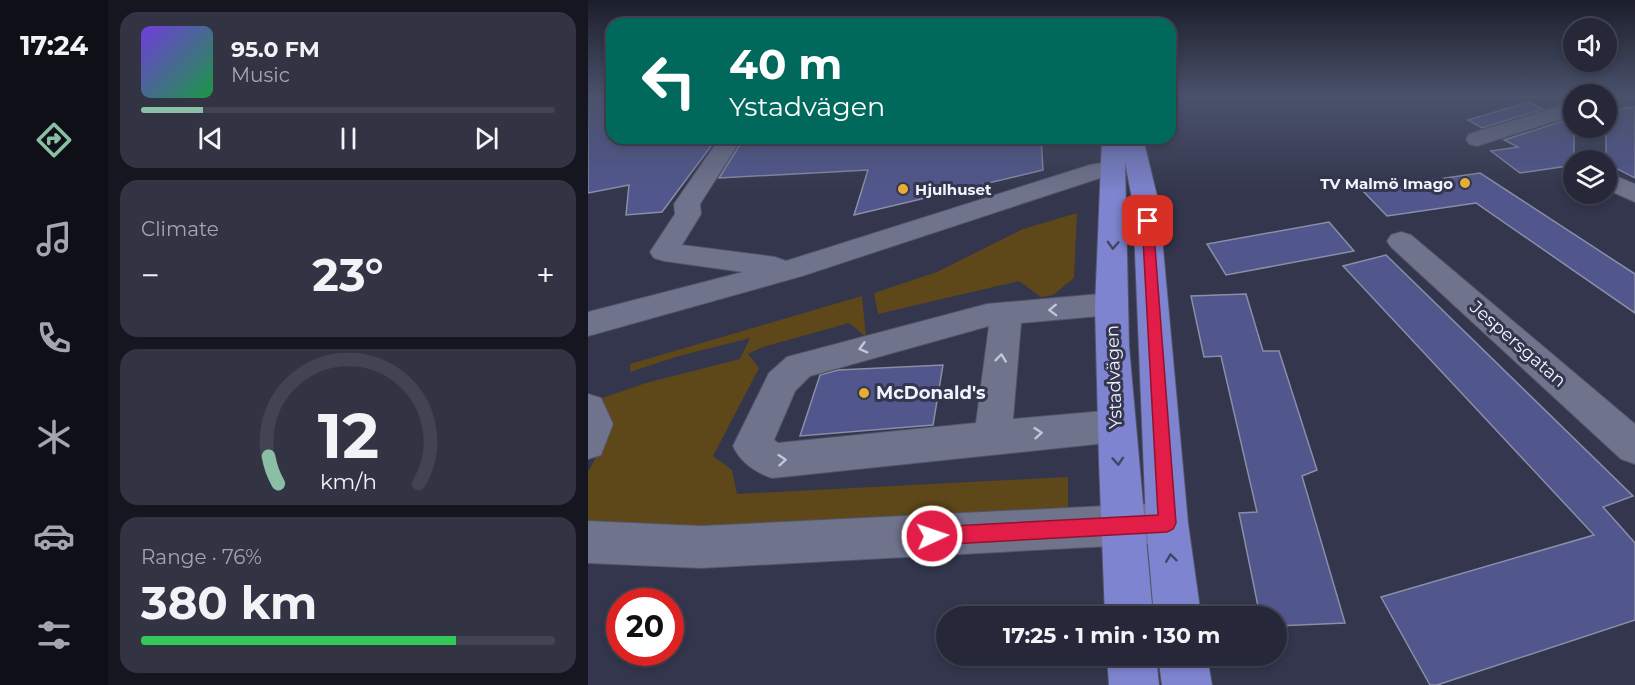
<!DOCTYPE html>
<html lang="en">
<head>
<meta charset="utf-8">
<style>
	:root { --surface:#262839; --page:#323444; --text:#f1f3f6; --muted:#a4a6ae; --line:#424453; --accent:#8abfa5 }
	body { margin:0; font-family:Montserrat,sans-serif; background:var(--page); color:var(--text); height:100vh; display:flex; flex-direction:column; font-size:22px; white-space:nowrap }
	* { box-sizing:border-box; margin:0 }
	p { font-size:20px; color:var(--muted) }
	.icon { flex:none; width:33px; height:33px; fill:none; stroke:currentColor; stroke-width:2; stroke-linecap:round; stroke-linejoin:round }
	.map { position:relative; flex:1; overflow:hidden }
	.panel { display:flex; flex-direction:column; gap:12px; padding:12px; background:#15161f; width:480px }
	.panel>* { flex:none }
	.guide { position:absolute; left:18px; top:18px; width:570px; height:126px; border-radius:18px; box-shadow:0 3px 9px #0003,0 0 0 2px var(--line); background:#00695c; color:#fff; overflow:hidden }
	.controls { position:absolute; left:975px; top:18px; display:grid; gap:12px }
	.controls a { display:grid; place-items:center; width:54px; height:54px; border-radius:50%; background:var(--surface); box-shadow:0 3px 9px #0003,0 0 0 2px var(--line); font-size:30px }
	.speed { position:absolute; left:18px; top:588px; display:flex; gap:12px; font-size:30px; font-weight:700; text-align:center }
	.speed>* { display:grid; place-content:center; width:78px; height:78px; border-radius:50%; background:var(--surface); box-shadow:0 3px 9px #0003,0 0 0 2px var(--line); line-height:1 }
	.speed .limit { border:9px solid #d22; background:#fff; color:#111 }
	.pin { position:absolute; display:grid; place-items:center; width:51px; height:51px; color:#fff; margin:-26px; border-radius:12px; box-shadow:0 3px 9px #0006 }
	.me { position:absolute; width:66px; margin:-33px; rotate:87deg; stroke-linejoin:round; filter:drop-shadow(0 0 4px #0008) }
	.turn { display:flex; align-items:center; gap:21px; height:126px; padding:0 24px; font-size:27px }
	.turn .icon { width:78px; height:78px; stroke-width:2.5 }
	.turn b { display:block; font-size:42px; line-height:51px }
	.big { font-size:45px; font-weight:700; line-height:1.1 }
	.panel .widget { flex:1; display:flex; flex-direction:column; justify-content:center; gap:9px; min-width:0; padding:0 21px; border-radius:18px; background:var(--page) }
	.panel .dial { align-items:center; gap:0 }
	.dial svg { height:156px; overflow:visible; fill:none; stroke:var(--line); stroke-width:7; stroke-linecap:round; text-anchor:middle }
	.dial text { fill:var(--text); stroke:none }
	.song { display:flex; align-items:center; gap:18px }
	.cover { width:72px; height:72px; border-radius:9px; background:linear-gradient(135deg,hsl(260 70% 55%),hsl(140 70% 35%)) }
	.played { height:6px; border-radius:3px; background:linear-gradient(90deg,var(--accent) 15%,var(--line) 15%) }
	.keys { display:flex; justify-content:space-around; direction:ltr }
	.heat { display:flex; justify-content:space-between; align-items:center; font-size:33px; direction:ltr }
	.charge { height:9px; border-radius:4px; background:linear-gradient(90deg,#34c759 76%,var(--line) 0) }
	.trip { position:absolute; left:348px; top:606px; width:351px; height:60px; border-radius:30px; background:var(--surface); box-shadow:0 3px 9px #0003,0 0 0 2px var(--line); font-weight:700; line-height:60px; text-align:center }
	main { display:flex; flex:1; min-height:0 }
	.tab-bar { display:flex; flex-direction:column; width:108px; justify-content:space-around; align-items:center; background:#0f1017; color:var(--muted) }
	.tab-bar .icon { width:42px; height:42px }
	.tab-bar .selected { color:var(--accent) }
	.tab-bar b { font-size:27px; color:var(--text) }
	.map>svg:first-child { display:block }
	.green { fill:#5e4719 }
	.building { fill:#51568d; stroke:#8a8ea7; stroke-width:1.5 }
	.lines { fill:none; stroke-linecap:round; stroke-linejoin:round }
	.minor-casing { stroke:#525466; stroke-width:2 }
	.major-casing { stroke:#525466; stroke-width:2 }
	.minor { fill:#70738c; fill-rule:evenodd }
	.major { fill:#7e84cf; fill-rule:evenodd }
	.oneway { stroke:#424666 }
	.oneway2 { stroke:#c3c6d5 }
	.route { fill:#e11d48; stroke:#92132f; stroke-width:1.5 }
	.poi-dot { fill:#e5ad35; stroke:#33364c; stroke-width:2 }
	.labels { text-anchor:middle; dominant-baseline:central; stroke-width:6; stroke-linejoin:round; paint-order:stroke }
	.far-poi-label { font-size:15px; font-weight:bold; fill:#f0f2fd; stroke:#33364c; text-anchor:end }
	.street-label { font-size:18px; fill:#f0f2fd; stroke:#33364c }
	.poi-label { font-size:18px; font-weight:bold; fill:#f0f2fd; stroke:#33364c; text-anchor:start }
</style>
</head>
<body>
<main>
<nav class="tab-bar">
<b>17:24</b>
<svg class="icon selected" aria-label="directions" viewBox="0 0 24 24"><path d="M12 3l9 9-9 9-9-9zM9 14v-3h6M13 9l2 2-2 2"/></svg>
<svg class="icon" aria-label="music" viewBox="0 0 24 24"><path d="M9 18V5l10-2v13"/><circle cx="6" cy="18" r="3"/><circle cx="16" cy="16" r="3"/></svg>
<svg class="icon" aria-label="phone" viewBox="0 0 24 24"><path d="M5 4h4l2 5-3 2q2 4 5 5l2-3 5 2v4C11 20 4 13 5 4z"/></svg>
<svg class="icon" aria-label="climate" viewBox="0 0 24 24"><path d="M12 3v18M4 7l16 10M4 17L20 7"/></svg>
<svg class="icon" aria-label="car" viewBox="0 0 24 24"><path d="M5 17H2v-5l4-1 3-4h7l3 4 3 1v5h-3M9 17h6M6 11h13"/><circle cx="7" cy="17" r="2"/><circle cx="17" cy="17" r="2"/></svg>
<svg class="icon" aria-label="filters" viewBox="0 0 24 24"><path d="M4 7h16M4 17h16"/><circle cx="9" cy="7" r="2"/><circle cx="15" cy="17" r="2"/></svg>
</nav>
<section class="panel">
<div class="widget">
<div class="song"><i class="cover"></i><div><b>95.0 FM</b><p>Music</p></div></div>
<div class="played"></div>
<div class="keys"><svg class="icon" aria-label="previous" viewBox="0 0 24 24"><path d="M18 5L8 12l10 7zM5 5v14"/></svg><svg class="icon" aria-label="pause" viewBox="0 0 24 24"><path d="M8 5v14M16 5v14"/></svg><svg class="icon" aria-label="next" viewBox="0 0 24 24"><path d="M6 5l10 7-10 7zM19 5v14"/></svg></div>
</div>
<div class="widget"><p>Climate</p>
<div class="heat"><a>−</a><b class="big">23°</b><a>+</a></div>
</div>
<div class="widget dial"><svg viewBox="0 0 100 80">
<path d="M14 69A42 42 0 1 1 86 69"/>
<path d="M14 69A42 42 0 0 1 9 55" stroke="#8abfa5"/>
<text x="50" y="56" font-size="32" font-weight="700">12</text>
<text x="50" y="72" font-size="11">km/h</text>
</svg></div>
<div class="widget"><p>Range · 76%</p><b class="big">380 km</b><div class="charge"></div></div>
</section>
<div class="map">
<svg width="1047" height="685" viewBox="0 0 1047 685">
	<rect width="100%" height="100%" fill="#33364c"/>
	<g class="green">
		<polygon points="489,213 486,278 465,295 453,297 431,281 290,314 286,293 349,272 435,229"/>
		<polygon points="274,296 278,337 261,323 175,347 160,354 171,368 125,456 144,470 149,494 480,477 480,510 0,531 0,472 15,444 8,400 58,383 152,359 162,338 91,356 42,372 42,364"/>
	</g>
	<g class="building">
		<polygon points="0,97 24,97 24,138 129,138 74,212 38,215 41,185 0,193"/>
		<polygon points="941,102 955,109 894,128 880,120"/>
		<polygon points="1047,107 1047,178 1018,163 1018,111"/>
		<polygon points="978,120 986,124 986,165 932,173 903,151 930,147 916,140"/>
		<polygon points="156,138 453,138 455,170 266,215 280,170 131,178"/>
		<polygon points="892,173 1047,274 1047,313 888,203 799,216 774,190"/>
		<polygon points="741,222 766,251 638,275 619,244"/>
		<polygon points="798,255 1045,496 1015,507 1047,543 1047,620 849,685 842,685 793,597 1006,535 755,266"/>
		<polygon points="658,294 675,351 691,351 729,470 714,476 757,623 688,626 688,616 672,616 651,513 669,512 633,356 616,357 603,296"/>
		<polygon points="355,365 345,425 212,436 232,375 250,370"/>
	</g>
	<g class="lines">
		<defs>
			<g id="minor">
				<polygon points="1018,97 1031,97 1028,101 1018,104"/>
				<polygon points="986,102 986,115 889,146 881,144 878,139 881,134"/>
				<polygon points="132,138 154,138 112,204 113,214 94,245 187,257 198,261 502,165 526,161 534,163 538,168 534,173 515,177 214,276 0,336 0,312 155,272 76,261 66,258 62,252 87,214 86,204"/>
				<polygon points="1018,172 1047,184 1047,202 1018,189"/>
				<polygon points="813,232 823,235 1047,424 1047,464 1033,459 803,247 799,241 803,235"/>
				<path d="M523 293 534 296 539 304 534 312 523 315 433 323 425 419 528 410 541 415 547 426 541 437 528 442 184 478C167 472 153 463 145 446L181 373 199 357 399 304ZM401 326 388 423 190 443 186 440 207 391 222 376Z"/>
				<polygon points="0,394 13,398 25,424 13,455 0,459"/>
				<polygon points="579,503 594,509 600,523 594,537 579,543 113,568 0,563 0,521 113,526"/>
			</g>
			<g id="major">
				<polygon points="514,138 555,138 571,204 600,523 613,616 566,616 558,523 545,204 537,162 541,346 565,616 517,616 511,462 507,307"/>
				<polygon points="519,656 568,656 571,685 521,685"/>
				<polygon points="570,656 619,656 624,685 574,685"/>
			</g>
		</defs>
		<use href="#minor" class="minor-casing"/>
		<use href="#major" class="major-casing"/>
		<use href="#minor" class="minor"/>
		<use href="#major" class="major"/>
	</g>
	<defs><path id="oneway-chevron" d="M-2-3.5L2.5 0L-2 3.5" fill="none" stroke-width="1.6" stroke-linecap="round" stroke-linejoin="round" transform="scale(1.5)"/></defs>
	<g class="oneway">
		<use href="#oneway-chevron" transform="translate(525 245) rotate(92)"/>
		<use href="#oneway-chevron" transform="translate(530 461) rotate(86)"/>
		<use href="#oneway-chevron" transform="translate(583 558) rotate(-97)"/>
	</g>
	<g class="oneway2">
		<use href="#oneway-chevron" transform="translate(465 310) rotate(178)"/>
		<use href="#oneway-chevron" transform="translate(275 348) rotate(165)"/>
		<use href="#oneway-chevron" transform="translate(413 358) rotate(-84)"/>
		<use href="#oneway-chevron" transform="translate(450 433) rotate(-5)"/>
		<use href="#oneway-chevron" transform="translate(194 460) rotate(-5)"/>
	</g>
	<linearGradient id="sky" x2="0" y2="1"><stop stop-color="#1c1e2a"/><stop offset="0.5" stop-color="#4a526c"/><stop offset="1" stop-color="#4a526c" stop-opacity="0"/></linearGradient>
	<rect width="1047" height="193" fill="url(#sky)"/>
	<polygon class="route" points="560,217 565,221 588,523 585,529 579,532 344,545 338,542 336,536 338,530 344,527 570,515 554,221"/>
	<g class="poi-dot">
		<circle cx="877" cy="183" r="6"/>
		<circle cx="315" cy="189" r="6"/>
		<circle cx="276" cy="393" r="6"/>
	</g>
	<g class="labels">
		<g class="far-poi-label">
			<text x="865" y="183">TV Malmö Imago</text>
			<text x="327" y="189" text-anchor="start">Hjulhuset</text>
		</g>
		<g class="street-label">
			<text transform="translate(930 344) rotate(41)">Jespersgatan</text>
			<text transform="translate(526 377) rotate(-92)">Ystadvägen</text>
		</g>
		<g class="poi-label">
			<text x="288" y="393">McDonald's</text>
		</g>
	</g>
</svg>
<div class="controls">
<a><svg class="icon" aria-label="sound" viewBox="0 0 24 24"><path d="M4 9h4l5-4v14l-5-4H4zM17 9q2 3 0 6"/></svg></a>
<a><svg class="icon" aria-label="search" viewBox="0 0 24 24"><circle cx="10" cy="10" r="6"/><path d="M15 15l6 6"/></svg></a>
<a><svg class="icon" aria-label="layers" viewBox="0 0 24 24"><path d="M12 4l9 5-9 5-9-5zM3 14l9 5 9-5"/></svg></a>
</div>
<div class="speed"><div class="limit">20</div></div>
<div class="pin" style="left:560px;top:221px;background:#d93025"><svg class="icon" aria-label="arrive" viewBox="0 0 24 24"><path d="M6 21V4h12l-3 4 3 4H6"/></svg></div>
<svg class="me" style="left:344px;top:536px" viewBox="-20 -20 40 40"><circle r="17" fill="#e11d48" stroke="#fff" stroke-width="3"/><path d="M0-11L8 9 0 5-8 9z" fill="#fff"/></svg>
<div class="trip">17:25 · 1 min · 130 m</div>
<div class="guide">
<div class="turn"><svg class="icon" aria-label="left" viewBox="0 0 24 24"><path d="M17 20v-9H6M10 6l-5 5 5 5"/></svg><div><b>40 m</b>Ystadvägen</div></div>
</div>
</div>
</main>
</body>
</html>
